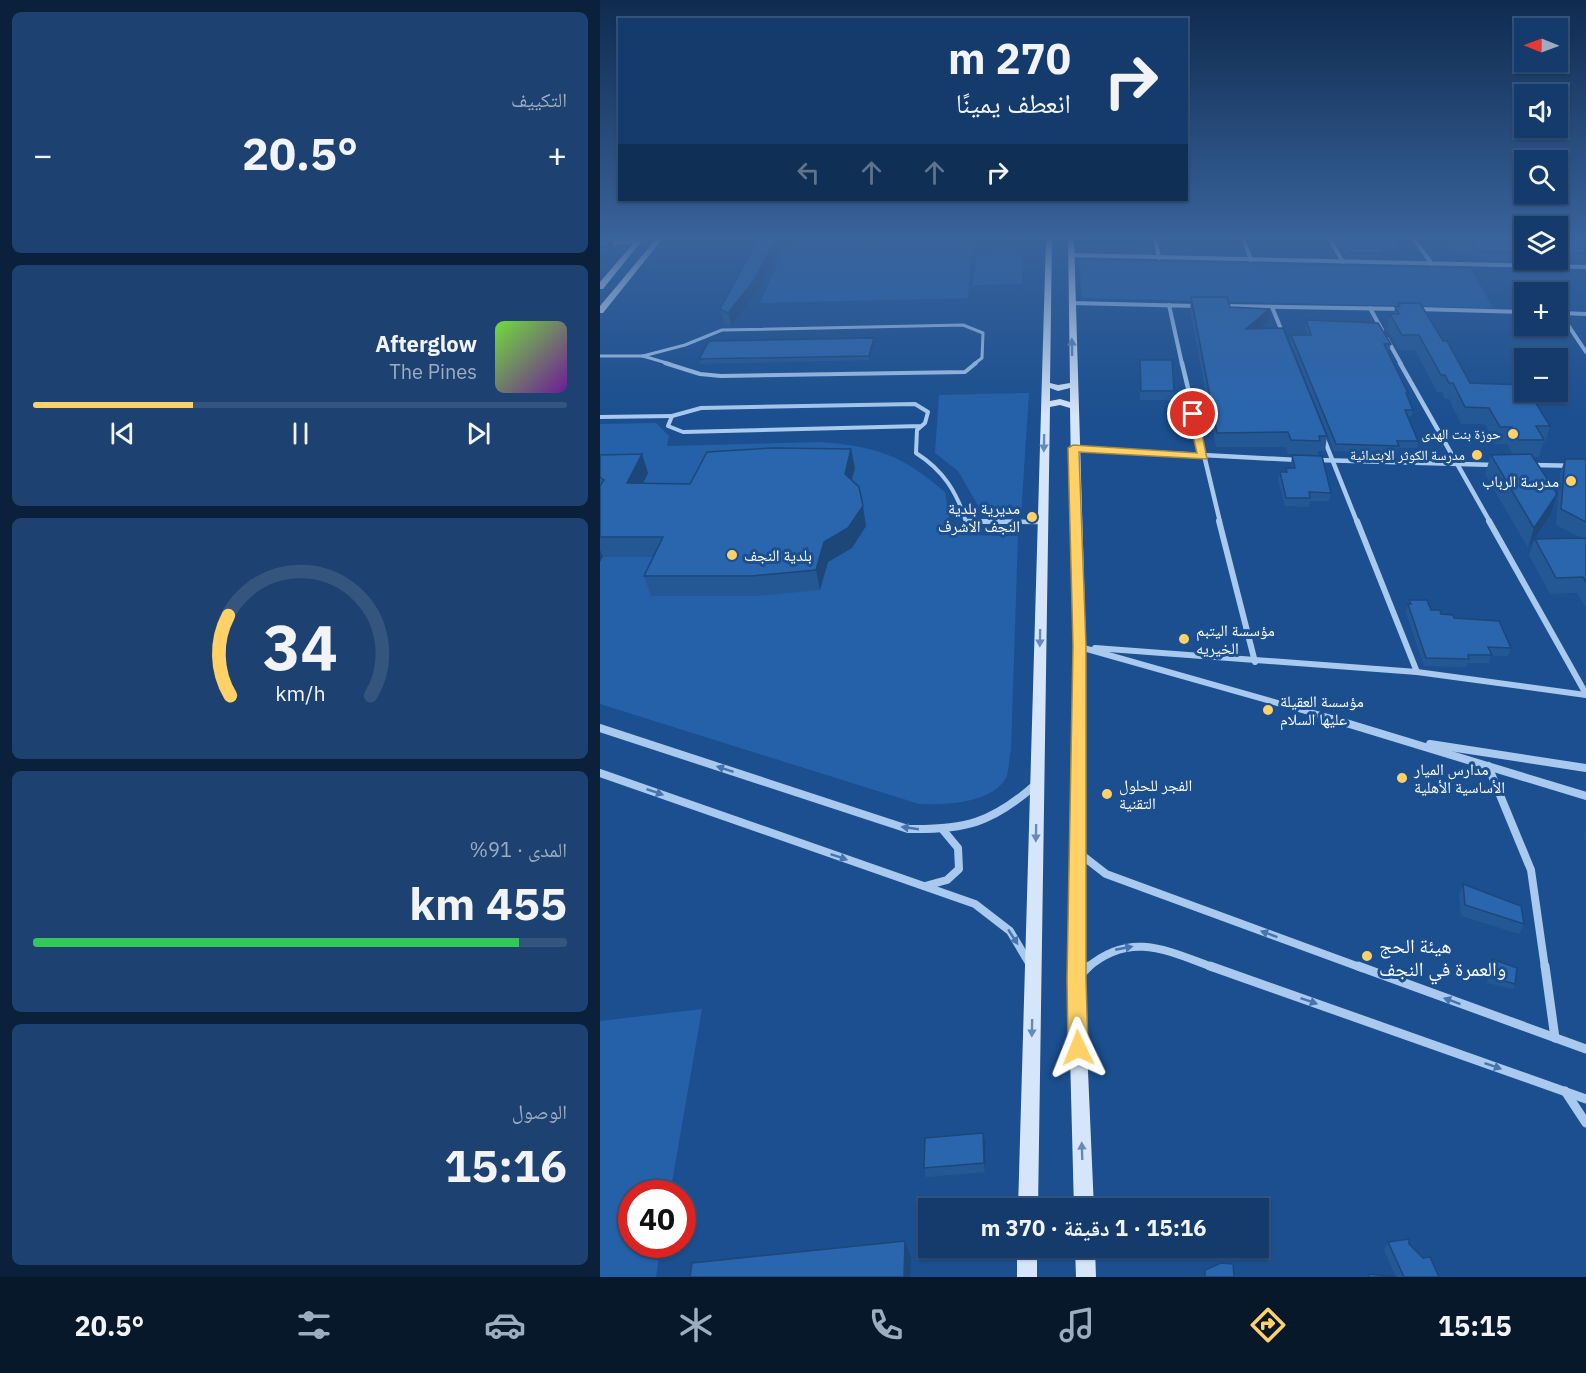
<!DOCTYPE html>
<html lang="ar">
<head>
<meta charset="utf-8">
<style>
	:root { --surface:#143b6b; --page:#1d4271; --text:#f1f3f6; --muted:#9dadc1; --line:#33557e; --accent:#ffd166 }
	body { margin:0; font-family:"IBM Plex Sans","Noto Naskh Arabic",sans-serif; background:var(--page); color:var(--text); direction:rtl; height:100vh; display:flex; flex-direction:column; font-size:22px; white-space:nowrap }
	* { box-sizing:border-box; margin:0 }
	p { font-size:20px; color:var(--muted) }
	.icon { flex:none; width:33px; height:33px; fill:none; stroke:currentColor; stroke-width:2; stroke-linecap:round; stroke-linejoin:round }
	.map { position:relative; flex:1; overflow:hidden; direction:ltr }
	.sheet { display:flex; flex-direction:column; gap:12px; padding:12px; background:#0b203b; width:600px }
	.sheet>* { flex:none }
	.guide { position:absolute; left:18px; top:18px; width:570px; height:183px; border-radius:0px; box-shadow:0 2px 4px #0004,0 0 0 2px var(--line); direction:rtl; background:#143b6b; color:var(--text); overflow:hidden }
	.needle { width:39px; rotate:271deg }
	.controls { position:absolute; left:914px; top:18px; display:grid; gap:12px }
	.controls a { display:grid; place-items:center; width:54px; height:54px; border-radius:0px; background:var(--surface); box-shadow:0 2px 4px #0004,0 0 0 2px var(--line); font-size:30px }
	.speed { position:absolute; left:18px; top:1180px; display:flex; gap:12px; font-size:30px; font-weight:700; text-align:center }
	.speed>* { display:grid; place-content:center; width:78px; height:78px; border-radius:50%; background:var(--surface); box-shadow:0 2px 4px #0004,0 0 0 2px var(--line); line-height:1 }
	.speed .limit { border:9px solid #d22; background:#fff; color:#111 }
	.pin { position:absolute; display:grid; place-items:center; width:51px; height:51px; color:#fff; margin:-26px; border:3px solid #fff; border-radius:50%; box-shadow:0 2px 6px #0007 }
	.me { position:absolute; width:66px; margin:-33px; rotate:358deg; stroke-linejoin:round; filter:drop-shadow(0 0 4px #0008) }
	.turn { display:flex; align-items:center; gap:21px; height:126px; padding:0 18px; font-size:27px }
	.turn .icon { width:78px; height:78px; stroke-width:2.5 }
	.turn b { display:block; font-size:42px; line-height:51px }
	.lanes { display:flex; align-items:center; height:57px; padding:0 18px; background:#0003; justify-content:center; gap:30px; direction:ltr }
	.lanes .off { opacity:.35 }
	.big { font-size:45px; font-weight:700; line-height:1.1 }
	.sheet .card { flex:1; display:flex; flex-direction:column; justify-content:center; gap:9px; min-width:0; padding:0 21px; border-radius:9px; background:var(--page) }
	.sheet .dial { align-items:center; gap:0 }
	.dial svg { height:156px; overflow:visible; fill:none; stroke:var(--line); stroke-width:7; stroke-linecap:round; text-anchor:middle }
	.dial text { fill:var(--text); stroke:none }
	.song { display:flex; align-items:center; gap:18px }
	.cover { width:72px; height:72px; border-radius:9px; background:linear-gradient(135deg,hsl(100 70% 55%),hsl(280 70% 35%)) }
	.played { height:6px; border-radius:3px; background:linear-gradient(90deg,var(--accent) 30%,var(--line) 30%) }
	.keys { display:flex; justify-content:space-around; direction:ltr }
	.heat { display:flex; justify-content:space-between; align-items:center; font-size:33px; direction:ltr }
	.charge { height:9px; border-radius:4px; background:linear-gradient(90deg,#34c759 91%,var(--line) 0) }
	.trip { position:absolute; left:318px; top:1198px; width:351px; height:60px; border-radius:0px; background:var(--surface); box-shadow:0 2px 4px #0004,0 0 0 2px var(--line); font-weight:700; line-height:60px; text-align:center; direction:rtl }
	.tabs { display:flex; height:96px; justify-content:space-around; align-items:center; background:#08182b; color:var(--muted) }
	.tabs .icon { width:42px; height:42px }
	.tabs .selected { color:var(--accent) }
	.tabs b { font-size:27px; color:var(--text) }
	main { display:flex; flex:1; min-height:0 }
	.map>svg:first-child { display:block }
	.green { fill:#2461a8 }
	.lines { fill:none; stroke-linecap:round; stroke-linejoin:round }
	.lane-far2 { stroke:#a9c9ee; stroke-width:3 }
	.lane-far1 { stroke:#a9c9ee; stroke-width:4 }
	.lane { stroke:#a9c9ee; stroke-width:4.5 }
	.street-far4 { stroke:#a9c9ee; stroke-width:4 }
	.street-far3 { stroke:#a9c9ee; stroke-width:4.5 }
	.street-far2 { stroke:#a9c9ee; stroke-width:6 }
	.street-far1 { stroke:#a9c9ee; stroke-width:8 }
	.street { stroke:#a9c9ee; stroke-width:9 }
	.secondary { fill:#d6e6fa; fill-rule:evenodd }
	.wall { fill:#245895 }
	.shaded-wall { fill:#1d4779 }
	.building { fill:#2a66ad; stroke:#1d4779; stroke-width:1.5 }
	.oneway { fill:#668bba }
	.oneway2 { fill:#4674ac }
	.route { fill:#ffd166; stroke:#a68842; stroke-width:1.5 }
	.poi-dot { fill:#ffd166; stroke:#1b4f8f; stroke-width:2 }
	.labels { text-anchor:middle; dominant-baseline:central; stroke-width:6; stroke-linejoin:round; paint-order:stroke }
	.far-poi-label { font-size:14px; fill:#fff; stroke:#1b4f8f; text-anchor:end }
	.poi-label { font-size:16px; fill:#fff; stroke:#1b4f8f; text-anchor:start }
	.near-poi-label { font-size:20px; fill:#fff; stroke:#1b4f8f; text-anchor:start }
</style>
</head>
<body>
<main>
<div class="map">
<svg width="986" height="1277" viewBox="0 0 986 1277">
	<rect width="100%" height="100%" fill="#1b4f8f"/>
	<g class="green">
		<polygon points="372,243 368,298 160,303 185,247"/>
		<polygon points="422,253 422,284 373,285 376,254"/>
		<polygon points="480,260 871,269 893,308 481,298"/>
		<polygon points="429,393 421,516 384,516 358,471 335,453 339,395"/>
		<path d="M56 423 69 436 67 446 219 442C276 446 302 455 345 492L352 535 418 536 411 750C409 758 409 771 406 778 391 804 344 805 319 804L0 704V424Z"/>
		<polygon points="102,1009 70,1194 32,1194 32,1245 61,1245 56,1277 0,1277 0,1021"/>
	</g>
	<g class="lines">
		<g class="lane-far2">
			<polyline points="59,238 151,238"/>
			<polyline points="0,356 43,356"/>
			<polyline points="43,356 70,364"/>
			<polyline points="43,356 85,345 122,330 363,325 383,333 382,358 374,364"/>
		</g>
		<g class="lane-far1">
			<polyline points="65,363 100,374 121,376 365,372 376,363"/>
			<polyline points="0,417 72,416"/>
			<path d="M321 426 83 432 68 426 72 416 101 408 315 404 328 412 325 423 317 430 316 453C343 470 357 492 366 522H443"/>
		</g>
		<polyline class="lane" points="366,521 443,522"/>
		<g class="street-far4">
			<polyline points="555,238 559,258"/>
			<polyline points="643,238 651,260"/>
			<polyline points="729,238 743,262"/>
			<polyline points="813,238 832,264"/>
			<polyline points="0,243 37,242"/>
			<polyline points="471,255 986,267"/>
			<polyline points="471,303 596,306"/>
			<polyline points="569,305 582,364"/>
			<polyline points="622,306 803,309"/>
			<polyline points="672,307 683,334"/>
			<polyline points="770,308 782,330"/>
			<polyline points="817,309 924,312"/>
			<polyline points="960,313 986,352"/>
			<polyline points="960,313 986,314"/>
			<polyline points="787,339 801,364"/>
		</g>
		<g class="street-far3">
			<polyline points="582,363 620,522"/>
			<polyline points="800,363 890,522"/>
			<polyline points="724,439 757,522"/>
			<polyline points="474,448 697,460"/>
			<polyline points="717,460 895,465"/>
			<polyline points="932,465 986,466"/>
		</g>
		<g class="street-far2">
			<polyline points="619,521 655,662"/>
			<polyline points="757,521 817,672"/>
			<polyline points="889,521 986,694"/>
			<polyline points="480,647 738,720"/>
			<polyline points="495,648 817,672 986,695"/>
		</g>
		<g class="street-far1">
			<polyline points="733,719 986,796"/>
			<path d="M0 728 308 829C365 830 392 823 435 785"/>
			<polyline points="830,744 986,768"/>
			<polyline points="888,766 931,870 945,968"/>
			<polyline points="0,773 375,904 410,931 429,963"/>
			<polyline points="479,853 506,874 762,968"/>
			<polyline points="325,886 347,880 359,869 358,848 343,830"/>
			<path d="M487 968C531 930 568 951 615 968"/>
		</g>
		<g class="street">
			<polyline points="610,966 986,1099"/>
			<polyline points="758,966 986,1049"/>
			<polyline points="945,966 955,1038"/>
			<polyline points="479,976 489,966"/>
			<polyline points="965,1091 986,1123"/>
		</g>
		<g class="secondary">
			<polygon points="38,238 44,238 3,289 0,289 0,282"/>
			<polygon points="57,238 63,238 3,313 0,313 0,306"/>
			<path d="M446 238H452L450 383 458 385 470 383 468 238H474L486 647 484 979 494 1209H474L468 979 474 647 470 408 460 405 450 407 438 1209H418ZM450 388 458 391 470 388V402L460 399 450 401Z"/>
			<rect x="417" y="1248" width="20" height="29"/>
			<polygon points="475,1248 495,1248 496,1277 476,1277"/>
		</g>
	</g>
	<g class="wall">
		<polygon points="0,238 23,238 0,240"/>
		<polygon points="738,238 795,238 801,248 800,252 783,252 784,253 784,257 751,257 745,254"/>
		<polygon points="844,238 924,238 924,260 957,260 957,238 986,238 986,262 875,260 870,252 852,251"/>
		<polygon points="0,240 12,240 14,247 8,253 0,253"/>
		<polygon points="179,248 158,291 131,326 124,322 120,309"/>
		<polygon points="591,297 630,307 668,322 660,328 727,436 725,451 718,451 718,455 688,454 686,447 616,447 590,310"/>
		<polygon points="798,303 843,341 870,383 950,426 945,443 943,443 939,457 933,457 957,494 951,514 928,548 885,474 891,455 913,454 907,444 895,444 885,424 861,424 849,399 845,399 842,392 837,392 815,350 799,350 787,329 790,314 794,314 795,307 797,307"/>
		<polygon points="706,320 791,344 789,350 787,350 808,393 807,396 813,410 812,416 808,416 818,441 817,448 798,448 797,453 734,451 690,341 691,335 708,335 705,326"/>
		<polygon points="274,338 274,342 269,360 100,364 99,359"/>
		<polygon points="540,369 574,391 573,400 540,400"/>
		<polygon points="42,454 48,473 43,483 90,484 255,468 252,480 266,526 252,548 228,562 220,590 156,596 51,596 44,576 53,557 3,557 0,562 0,455"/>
		<polygon points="692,455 731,493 729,501 710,501 709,507 685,506 678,480 680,472 685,472 686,468 692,468 691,464"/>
		<polygon points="965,459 986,459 986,608 977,593 950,594 929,555 935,539 982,538 956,525 960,474"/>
		<polygon points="809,600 841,614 854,618 911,648 908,656 891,656 889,663 867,663 866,667 824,666 806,612"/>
		<polygon points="986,830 986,841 984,835"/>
		<polygon points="863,884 924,924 919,934 861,916 859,895"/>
		<polygon points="892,959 915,984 913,989 887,983 890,964"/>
		<polygon points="385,1142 385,1172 326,1177 324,1168"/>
		<polygon points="788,1242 809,1244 839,1277 768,1277 769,1274 796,1277 784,1250"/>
	</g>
	<g class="shaded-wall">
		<polygon points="176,238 177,238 179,248 158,291 131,326 128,313"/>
		<polygon points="12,240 14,247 8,253 6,247"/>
		<polygon points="669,309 668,322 644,342 646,329"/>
		<polygon points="274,338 274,342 269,360 269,356"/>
		<polygon points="251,449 255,468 248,493 245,474"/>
		<polygon points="42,454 48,473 33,503 27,483"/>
		<polygon points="957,494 951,514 928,548 934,528"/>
		<polygon points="263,506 266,526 252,548 228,562 220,590 216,570 224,542"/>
		<polygon points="0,550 3,557 0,562"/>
		<polygon points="383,1133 385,1142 385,1172 384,1163"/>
		<polygon points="305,1241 311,1258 310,1277 304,1277"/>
	</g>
	<g class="building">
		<polygon points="159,238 176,238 155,279 128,313 120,309"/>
		<polygon points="741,238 795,238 801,248 781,248 784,253 751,253 746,250"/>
		<polygon points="851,238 924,238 924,252 877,251 872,243 854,243"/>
		<polygon points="957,238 986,238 986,253 957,252"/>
		<polygon points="0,240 12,240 6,247 0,247"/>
		<polygon points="591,297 627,297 630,307 669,309 646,329 683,328 727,436 719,436 720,441 691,440 688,432 617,433"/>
		<polygon points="798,303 820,303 843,341 847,341 870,383 924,385 924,392 929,392 950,426 936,426 944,440 919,440 912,427 900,427 889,408 865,407 853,383 849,383 845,375 841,375 819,335 802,335 790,314 799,314 795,307 800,306"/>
		<polygon points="706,320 778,323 791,344 784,344 808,393 806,393 813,410 805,410 818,441 797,441 799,446 736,444 691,335 711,335"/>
		<polygon points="274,338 269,356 99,359 109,341"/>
		<polygon points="540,360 572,360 574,391 541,391"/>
		<polygon points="172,448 251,449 245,474 259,487 263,506 248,528 224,542 216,570 151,576 44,576 63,537 0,537 0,486 4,480 0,477 0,455 42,454 27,483 90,484 107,452"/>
		<polygon points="931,454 957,494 934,528 891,455"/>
		<polygon points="692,455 722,456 731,493 709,492 710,498 686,498 680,472 687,472 686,468 695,468"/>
		<polygon points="965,459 986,459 986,522 961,509"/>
		<polygon points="986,538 986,582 983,577 956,578 935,539"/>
		<polygon points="809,600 827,600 831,610 840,610 841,614 853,615 854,618 899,621 911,648 888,647 892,655 868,655 869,659 826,658 808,604 811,604"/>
		<polygon points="863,884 921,906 924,924 865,905"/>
		<polygon points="892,959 917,968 915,984 889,977"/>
		<polygon points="383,1133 384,1163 324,1168 325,1138"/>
		<polygon points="809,1239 809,1244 823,1258 830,1257 839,1277 804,1277 788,1242"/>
		<polygon points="305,1241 304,1277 90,1277 92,1263"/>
		<polygon points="621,1263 633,1264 634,1277 605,1277 605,1270"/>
		<polygon points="769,1274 797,1277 769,1277"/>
	</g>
	<defs><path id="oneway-solid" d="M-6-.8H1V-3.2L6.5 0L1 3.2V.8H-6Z" transform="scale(1.5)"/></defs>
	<g class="oneway">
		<use href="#oneway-solid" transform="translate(472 347) rotate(-91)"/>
		<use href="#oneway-solid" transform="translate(444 443) rotate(91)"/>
		<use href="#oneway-solid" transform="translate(440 638) rotate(91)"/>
		<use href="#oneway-solid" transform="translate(436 833) rotate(91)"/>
		<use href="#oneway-solid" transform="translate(432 1028) rotate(91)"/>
		<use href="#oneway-solid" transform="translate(482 1151) rotate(-92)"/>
	</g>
	<g class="oneway2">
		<use href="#oneway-solid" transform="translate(125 769) rotate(-162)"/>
		<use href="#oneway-solid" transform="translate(55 792) rotate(19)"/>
		<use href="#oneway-solid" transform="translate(310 828) rotate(-172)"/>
		<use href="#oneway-solid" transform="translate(239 857) rotate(19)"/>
		<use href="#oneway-solid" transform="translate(669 934) rotate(-160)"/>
		<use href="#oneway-solid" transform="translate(413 937) rotate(57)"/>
		<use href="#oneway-solid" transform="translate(524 948) rotate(-11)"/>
		<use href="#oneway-solid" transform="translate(709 1001) rotate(19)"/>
		<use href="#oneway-solid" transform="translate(852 1001) rotate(-160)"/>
		<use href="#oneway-solid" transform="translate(893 1066) rotate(19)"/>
	</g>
	<linearGradient id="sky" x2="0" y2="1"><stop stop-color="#0f2b4f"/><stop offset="0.57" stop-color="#39639b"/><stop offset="1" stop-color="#39639b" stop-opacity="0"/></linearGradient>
	<rect width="986" height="416" fill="url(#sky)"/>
	<polygon class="route" points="593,410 598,414 607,459 479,452 486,646 486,979 488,1048 485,1055 478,1057 471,1055 468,1048 467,979 473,646 468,448 473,445 597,453 588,414"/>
	<g class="poi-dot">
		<circle cx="913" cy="434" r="6"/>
		<circle cx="877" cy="455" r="6"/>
		<circle cx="971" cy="481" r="6"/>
		<circle cx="432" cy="517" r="6"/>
		<circle cx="132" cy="555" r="6"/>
		<circle cx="584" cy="639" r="6"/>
		<circle cx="668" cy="710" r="6"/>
		<circle cx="802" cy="778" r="6"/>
		<circle cx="507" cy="794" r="6"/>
		<circle cx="767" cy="956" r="6"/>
	</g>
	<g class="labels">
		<g class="far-poi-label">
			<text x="901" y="434">حوزة بنت الهدى</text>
			<text x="865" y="455">مدرسة الكوثر الابتدائية</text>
		</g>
		<g class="poi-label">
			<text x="959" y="481" text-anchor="end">مدرسة الرباب</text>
			<text x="420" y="508" text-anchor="end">مديرية بلدية<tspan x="420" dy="18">النجف الاشرف</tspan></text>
			<text x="144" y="555">بلدية النجف</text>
			<text x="596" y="630">مؤسسة اليتبم<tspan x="596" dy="18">الخيريه</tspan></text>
			<text x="680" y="701">مؤسسة العقيلة<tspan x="680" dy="18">عليها السلام</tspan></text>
			<text x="814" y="769">مدارس الميار<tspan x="814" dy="18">الأساسية الأهلية</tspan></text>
			<text x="519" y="785">الفجر للحلول<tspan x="519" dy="18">التقنية</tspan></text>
		</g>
		<g class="near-poi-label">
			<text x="779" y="945">هيئة الحج<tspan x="779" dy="23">والعمرة في النجف</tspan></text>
		</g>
	</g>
</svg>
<div class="controls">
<a><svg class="needle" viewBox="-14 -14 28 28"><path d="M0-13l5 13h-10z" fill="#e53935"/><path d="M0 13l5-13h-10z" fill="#9dadc1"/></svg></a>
<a><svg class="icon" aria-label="sound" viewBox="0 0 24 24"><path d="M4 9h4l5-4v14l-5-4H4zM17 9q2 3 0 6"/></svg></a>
<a><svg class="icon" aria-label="search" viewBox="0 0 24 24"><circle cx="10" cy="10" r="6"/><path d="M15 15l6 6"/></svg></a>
<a><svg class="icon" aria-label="layers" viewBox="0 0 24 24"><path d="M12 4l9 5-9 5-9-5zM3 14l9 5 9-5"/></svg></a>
<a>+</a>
<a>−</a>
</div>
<div class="speed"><div class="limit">40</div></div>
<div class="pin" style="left:593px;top:414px;background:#d93025"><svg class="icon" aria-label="arrive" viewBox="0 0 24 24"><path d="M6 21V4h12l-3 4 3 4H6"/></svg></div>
<svg class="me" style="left:478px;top:1048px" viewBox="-20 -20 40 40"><path d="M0-17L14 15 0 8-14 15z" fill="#ffd166" stroke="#fff" stroke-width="4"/></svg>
<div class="trip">15:16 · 1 دقيقة · 370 m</div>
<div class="guide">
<div class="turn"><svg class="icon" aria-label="right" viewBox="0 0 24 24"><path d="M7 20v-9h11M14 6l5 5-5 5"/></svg><div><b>270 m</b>انعطف يمينًا</div></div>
<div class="lanes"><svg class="icon off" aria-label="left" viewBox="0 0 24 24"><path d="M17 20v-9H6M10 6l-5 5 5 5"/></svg><svg class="icon off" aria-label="ahead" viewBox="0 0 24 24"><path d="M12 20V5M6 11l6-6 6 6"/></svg><svg class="icon off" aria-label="ahead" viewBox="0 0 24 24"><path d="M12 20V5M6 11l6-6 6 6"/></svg><svg class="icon" aria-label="right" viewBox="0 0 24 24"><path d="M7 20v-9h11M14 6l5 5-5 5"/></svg></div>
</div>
</div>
<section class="sheet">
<div class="card"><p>التكييف</p>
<div class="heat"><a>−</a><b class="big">20.5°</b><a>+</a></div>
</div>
<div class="card">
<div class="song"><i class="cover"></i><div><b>Afterglow</b><p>The Pines</p></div></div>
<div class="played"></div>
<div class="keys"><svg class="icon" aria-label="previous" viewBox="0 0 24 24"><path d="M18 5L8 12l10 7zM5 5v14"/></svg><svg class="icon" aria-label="pause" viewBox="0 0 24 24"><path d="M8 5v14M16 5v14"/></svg><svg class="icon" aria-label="next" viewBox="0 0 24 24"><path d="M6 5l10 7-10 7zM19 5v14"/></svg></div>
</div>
<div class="card dial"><svg viewBox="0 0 100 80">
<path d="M14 69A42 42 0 1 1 86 69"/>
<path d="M14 69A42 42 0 0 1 13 28" stroke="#ffd166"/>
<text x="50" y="56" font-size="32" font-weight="700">34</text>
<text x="50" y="72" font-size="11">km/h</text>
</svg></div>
<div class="card"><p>المدى · 91%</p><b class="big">455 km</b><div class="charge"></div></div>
<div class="card"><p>الوصول</p><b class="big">15:16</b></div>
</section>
</main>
<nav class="tabs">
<b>15:15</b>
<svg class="icon selected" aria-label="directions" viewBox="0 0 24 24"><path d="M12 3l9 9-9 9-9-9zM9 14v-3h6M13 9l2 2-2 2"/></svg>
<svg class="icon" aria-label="music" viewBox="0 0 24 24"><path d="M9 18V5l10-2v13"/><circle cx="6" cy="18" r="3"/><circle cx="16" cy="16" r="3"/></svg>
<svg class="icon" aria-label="phone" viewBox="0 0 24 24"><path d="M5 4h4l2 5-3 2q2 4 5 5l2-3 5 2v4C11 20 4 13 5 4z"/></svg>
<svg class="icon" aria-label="climate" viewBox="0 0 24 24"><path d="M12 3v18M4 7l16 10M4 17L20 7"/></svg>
<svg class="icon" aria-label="car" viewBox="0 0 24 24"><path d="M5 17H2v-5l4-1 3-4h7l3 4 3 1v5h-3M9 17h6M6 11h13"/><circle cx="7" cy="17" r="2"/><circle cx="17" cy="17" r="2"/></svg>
<svg class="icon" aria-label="filters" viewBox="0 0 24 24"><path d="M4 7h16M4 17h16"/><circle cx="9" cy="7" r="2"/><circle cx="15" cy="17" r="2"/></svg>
<b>20.5°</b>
</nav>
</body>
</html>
